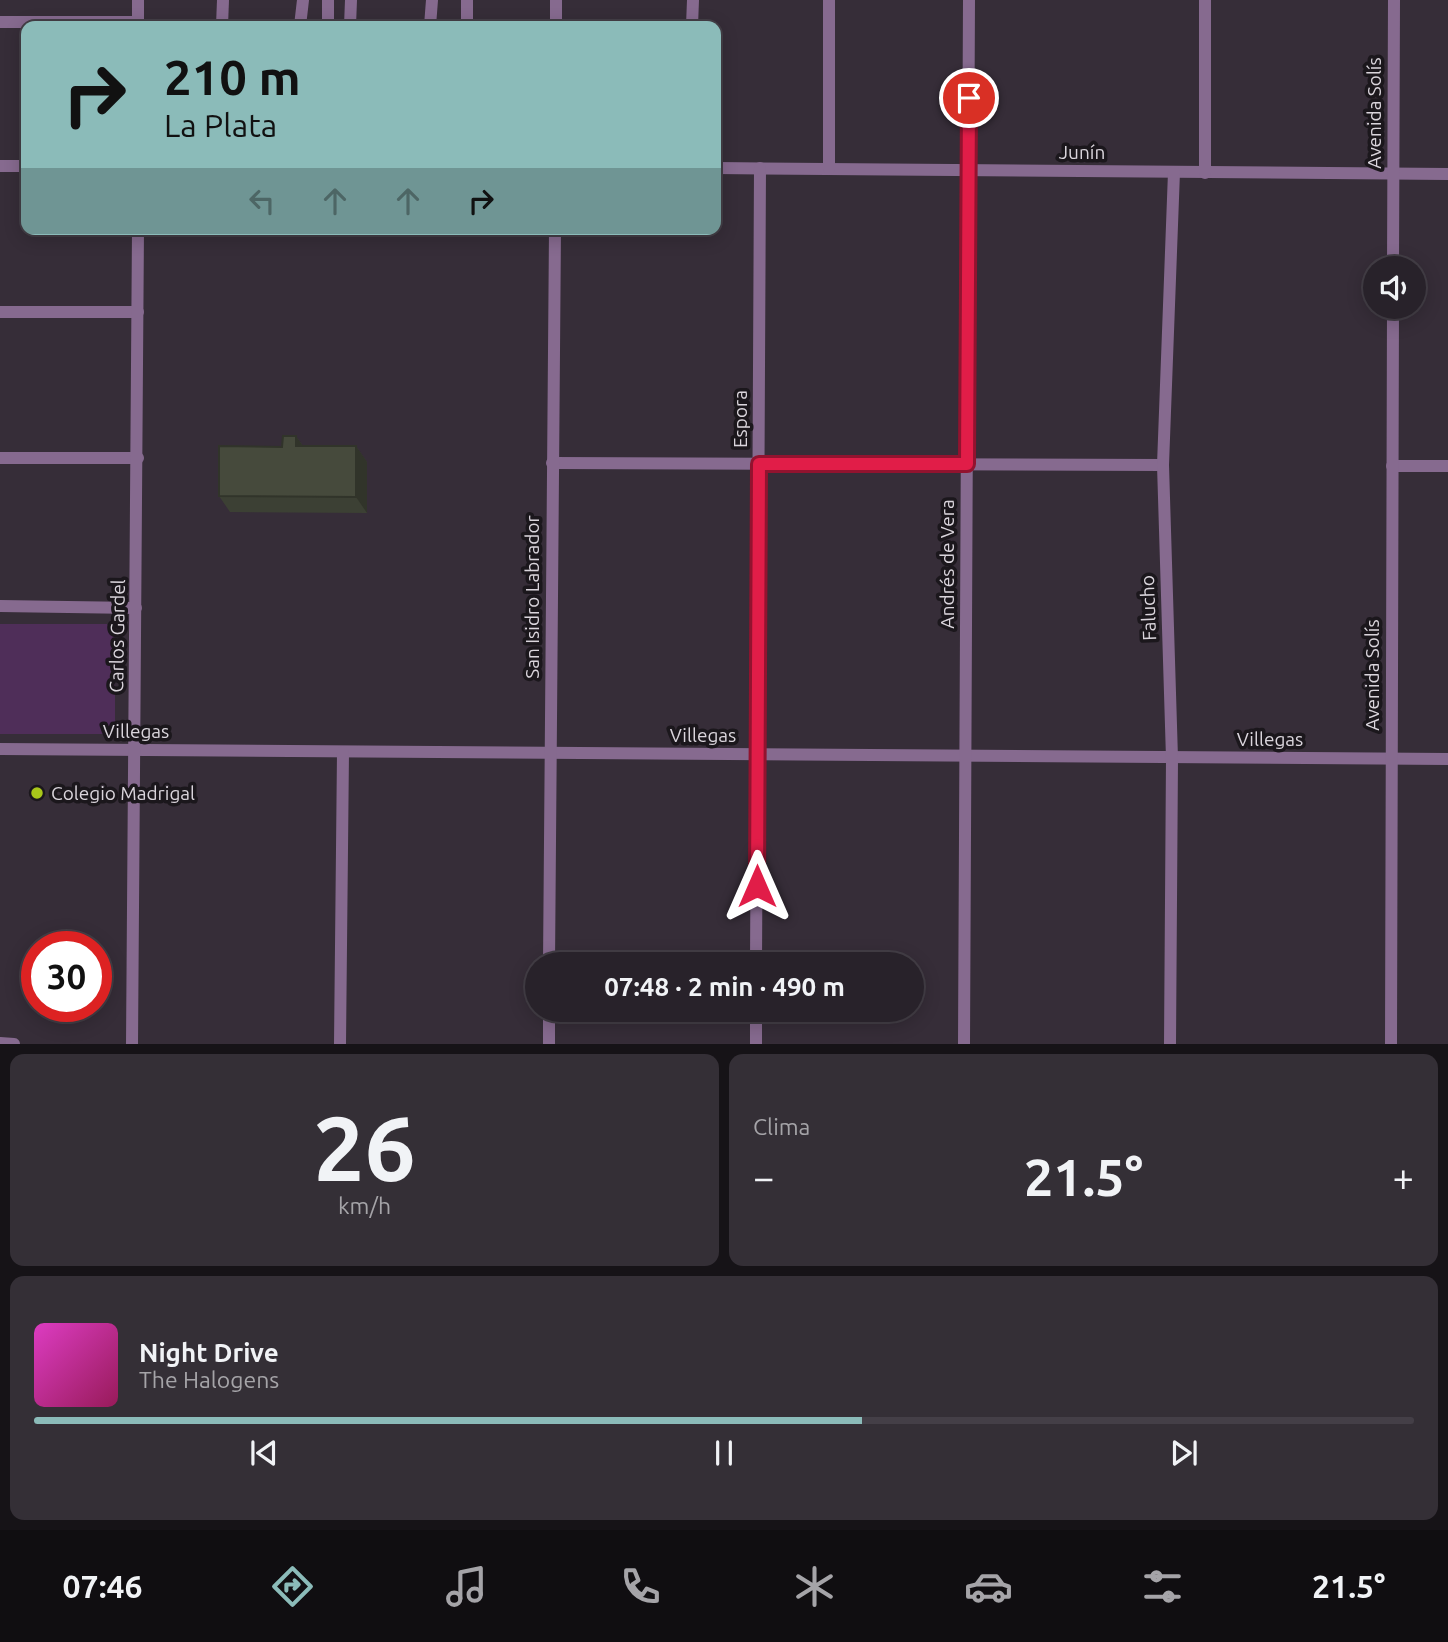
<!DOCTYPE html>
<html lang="es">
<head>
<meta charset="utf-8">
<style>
	:root { --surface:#28222a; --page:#342f36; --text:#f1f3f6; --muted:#a5a4a8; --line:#443f47; --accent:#8bbbb9 }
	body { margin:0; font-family:Ubuntu,sans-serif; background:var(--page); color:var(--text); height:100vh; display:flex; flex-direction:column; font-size:26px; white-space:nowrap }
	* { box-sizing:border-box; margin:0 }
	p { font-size:23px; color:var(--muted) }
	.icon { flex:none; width:38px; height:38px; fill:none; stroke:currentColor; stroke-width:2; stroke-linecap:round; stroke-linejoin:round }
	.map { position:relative; height:1044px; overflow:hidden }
	.drawer { display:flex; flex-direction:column; gap:10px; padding:10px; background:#161317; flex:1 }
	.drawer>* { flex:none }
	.guide { position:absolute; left:21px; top:21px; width:700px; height:214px; border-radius:14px; box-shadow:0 4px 18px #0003,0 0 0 2px var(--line); background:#8bbbb9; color:#111; overflow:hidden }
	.fabs { position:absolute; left:1363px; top:256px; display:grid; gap:14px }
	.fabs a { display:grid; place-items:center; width:63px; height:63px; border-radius:50%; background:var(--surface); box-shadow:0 4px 18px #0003,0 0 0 2px var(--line); font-size:35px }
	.speed { position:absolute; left:21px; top:931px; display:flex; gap:14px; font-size:35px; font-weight:700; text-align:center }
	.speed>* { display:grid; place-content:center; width:91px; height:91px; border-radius:50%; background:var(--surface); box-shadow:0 4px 18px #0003,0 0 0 2px var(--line); line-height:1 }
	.speed .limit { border:10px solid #d22; background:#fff; color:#111 }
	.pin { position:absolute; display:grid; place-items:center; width:60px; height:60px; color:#fff; margin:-30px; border:4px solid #fff; border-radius:50%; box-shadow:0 2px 7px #0007 }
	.me { position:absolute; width:77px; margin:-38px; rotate:0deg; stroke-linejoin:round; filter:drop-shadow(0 0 5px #0008) }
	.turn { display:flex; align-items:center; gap:24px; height:147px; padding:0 28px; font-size:32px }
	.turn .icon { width:91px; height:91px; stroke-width:2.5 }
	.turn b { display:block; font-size:49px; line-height:60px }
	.lanes { display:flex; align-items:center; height:66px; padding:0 28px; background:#0003; justify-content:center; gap:35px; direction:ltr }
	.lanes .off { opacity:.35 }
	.big { font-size:52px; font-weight:700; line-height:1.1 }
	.drawer .tile { flex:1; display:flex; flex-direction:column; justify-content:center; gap:10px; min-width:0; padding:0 24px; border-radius:14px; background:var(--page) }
	.drawer .dial { align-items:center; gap:0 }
	.dial b { font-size:91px; line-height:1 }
	.song { display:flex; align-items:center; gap:21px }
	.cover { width:84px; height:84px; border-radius:10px; background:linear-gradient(135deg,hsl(310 70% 55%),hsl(330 70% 35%)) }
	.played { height:7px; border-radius:4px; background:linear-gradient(90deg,var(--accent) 60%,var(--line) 60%) }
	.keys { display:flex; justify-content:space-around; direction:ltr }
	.heat { display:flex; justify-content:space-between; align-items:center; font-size:38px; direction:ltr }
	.drawer .tiles { flex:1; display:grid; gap:10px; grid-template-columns:1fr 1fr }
	.tile:last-child { grid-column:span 2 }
	.trip { position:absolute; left:525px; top:952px; width:399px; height:70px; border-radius:35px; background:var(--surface); box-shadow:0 4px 18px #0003,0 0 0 2px var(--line); font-weight:700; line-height:70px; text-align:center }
	.tabs { display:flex; height:112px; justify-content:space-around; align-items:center; background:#100e11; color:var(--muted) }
	.tabs .icon { width:49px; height:49px }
	.tabs .selected { color:var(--accent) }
	.tabs b { font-size:32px; color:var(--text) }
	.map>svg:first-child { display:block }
	.green { fill:#4f2e59 }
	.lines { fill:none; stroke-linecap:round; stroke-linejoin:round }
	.minor { stroke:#866a8f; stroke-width:12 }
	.wall { fill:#3c4034 }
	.shaded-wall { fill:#31342a }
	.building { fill:#464a3c; stroke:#31342a; stroke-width:2 }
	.route-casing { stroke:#92132f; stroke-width:18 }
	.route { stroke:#e11d48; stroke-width:12 }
	.poi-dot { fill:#a9c71a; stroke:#1b171c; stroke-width:2.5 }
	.labels { text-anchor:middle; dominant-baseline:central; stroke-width:7; stroke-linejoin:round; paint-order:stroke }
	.street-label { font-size:19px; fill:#dad5dc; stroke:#1b171c }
	.poi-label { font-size:19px; fill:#dad5dc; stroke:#1b171c; text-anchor:start }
</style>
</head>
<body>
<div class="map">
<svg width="1448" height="1044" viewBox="0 0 1448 1044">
	<rect width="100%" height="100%" fill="#362d38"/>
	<polygon class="green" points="0,624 107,624 115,635 115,729 106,734 0,734"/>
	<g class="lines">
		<g class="minor">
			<polyline points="328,0 328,26"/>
			<polyline points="467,0 467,26"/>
			<polyline points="556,0 556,26"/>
			<polyline points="0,22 138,22"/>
			<polyline points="138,26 138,0"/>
			<polyline points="222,26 223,0"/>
			<polyline points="300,26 303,0"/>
			<polyline points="350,26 351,0"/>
			<polyline points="430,26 432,0"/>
			<polyline points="692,26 693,0"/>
			<polyline points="0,166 26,166"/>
			<polyline points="716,168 1448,174"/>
			<polyline points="829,169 829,0"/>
			<polyline points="1205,173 1205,0"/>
			<polyline points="1393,268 1394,0"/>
			<polyline points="0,312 138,312"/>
			<polyline points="0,458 138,458"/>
			<polyline points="552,463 1163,465"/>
			<polyline points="1392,466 1448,466"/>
			<polyline points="0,606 136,608"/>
			<polyline points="0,749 1448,759"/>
			<polyline points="549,964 555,229"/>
			<polyline points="756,964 760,168"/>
			<polyline points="0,1043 14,1044"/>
			<polyline points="132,1044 138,229"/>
			<polyline points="340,1044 343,752"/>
			<polyline points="549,1044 549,1010"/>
			<polyline points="756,1044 756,1010"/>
			<polyline points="964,1044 969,0"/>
			<polyline points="1170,1044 1172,758 1163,465 1174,172"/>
			<polyline points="1391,1044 1393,306"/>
		</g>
	</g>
	<polygon class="wall" points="296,436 303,446 356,446 367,462 367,513 230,512 219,496"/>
	<g class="shaded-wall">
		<polygon points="296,436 307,452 296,446"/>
		<polygon points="356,446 367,462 367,513 356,497"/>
	</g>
	<polygon class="building" points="283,436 296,436 296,446 356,446 356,497 219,496 219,446 282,447"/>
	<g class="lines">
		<defs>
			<polyline id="route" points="757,886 759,464 967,464 969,98"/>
		</defs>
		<use href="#route" class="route-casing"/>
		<use href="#route" class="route"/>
	</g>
	<circle class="poi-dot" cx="37" cy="793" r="7"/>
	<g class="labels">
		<g class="street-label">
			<text transform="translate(1374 113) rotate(-90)">Avenida Solís</text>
			<text x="1082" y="152">Junín</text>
			<text transform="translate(740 419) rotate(-90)">Espora</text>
			<text transform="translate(947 564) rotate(-90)">Andrés de Vera</text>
			<text transform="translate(532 597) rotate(-90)">San Isidro Labrador</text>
			<text transform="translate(1148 608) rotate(-92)">Falucho</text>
			<text transform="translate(117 636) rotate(-89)">Carlos Gardel</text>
			<text transform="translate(1372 675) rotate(-90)">Avenida Solís</text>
			<text x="136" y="731">Villegas</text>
			<text x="703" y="735">Villegas</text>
			<text x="1270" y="739">Villegas</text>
		</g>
		<g class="poi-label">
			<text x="51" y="793">Colegio Madrigal</text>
		</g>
	</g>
</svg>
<div class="fabs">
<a><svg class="icon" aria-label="sound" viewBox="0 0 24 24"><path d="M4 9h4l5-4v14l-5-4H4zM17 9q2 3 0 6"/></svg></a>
</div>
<div class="speed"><div class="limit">30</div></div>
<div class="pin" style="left:969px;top:98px;background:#d93025"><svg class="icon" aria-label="arrive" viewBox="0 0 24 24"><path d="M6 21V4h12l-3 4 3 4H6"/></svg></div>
<svg class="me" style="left:757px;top:886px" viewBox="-20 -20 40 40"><path d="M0-17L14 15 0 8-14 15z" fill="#e11d48" stroke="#fff" stroke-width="4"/></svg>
<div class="trip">07:48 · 2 min · 490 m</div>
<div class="guide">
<div class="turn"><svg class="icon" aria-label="right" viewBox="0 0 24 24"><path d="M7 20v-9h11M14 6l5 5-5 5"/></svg><div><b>210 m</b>La Plata</div></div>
<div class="lanes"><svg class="icon off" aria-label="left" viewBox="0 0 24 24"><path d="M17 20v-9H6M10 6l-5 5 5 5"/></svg><svg class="icon off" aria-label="ahead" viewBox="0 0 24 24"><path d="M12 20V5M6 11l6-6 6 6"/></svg><svg class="icon off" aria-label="ahead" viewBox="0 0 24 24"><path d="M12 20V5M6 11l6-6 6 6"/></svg><svg class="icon" aria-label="right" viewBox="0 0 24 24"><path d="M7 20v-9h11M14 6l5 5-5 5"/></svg></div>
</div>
</div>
<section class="drawer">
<div class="tiles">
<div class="tile dial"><b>26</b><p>km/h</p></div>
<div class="tile"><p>Clima</p>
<div class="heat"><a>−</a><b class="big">21.5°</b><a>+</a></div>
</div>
<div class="tile">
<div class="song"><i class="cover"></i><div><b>Night Drive</b><p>The Halogens</p></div></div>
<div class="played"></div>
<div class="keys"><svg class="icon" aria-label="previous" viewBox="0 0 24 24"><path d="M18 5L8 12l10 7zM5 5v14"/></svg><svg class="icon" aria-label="pause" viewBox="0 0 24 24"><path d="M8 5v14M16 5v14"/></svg><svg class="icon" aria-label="next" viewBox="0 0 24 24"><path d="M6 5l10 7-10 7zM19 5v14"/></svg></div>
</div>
</div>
</section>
<nav class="tabs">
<b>07:46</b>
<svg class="icon selected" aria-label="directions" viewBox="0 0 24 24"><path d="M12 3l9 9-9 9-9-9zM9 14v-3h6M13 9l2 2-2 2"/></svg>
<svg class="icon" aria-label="music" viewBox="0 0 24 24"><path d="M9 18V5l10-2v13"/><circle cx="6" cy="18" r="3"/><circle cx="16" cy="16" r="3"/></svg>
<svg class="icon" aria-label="phone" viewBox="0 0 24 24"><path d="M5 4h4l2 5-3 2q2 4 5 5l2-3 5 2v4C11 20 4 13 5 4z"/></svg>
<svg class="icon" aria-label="climate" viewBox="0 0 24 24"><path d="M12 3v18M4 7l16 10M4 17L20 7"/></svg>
<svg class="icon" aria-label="car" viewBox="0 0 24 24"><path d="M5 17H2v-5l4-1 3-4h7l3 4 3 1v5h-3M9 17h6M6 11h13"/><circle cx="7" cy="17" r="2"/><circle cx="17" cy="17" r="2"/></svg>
<svg class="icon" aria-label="filters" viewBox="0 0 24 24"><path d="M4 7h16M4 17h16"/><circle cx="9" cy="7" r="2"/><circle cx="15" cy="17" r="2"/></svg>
<b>21.5°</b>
</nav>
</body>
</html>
